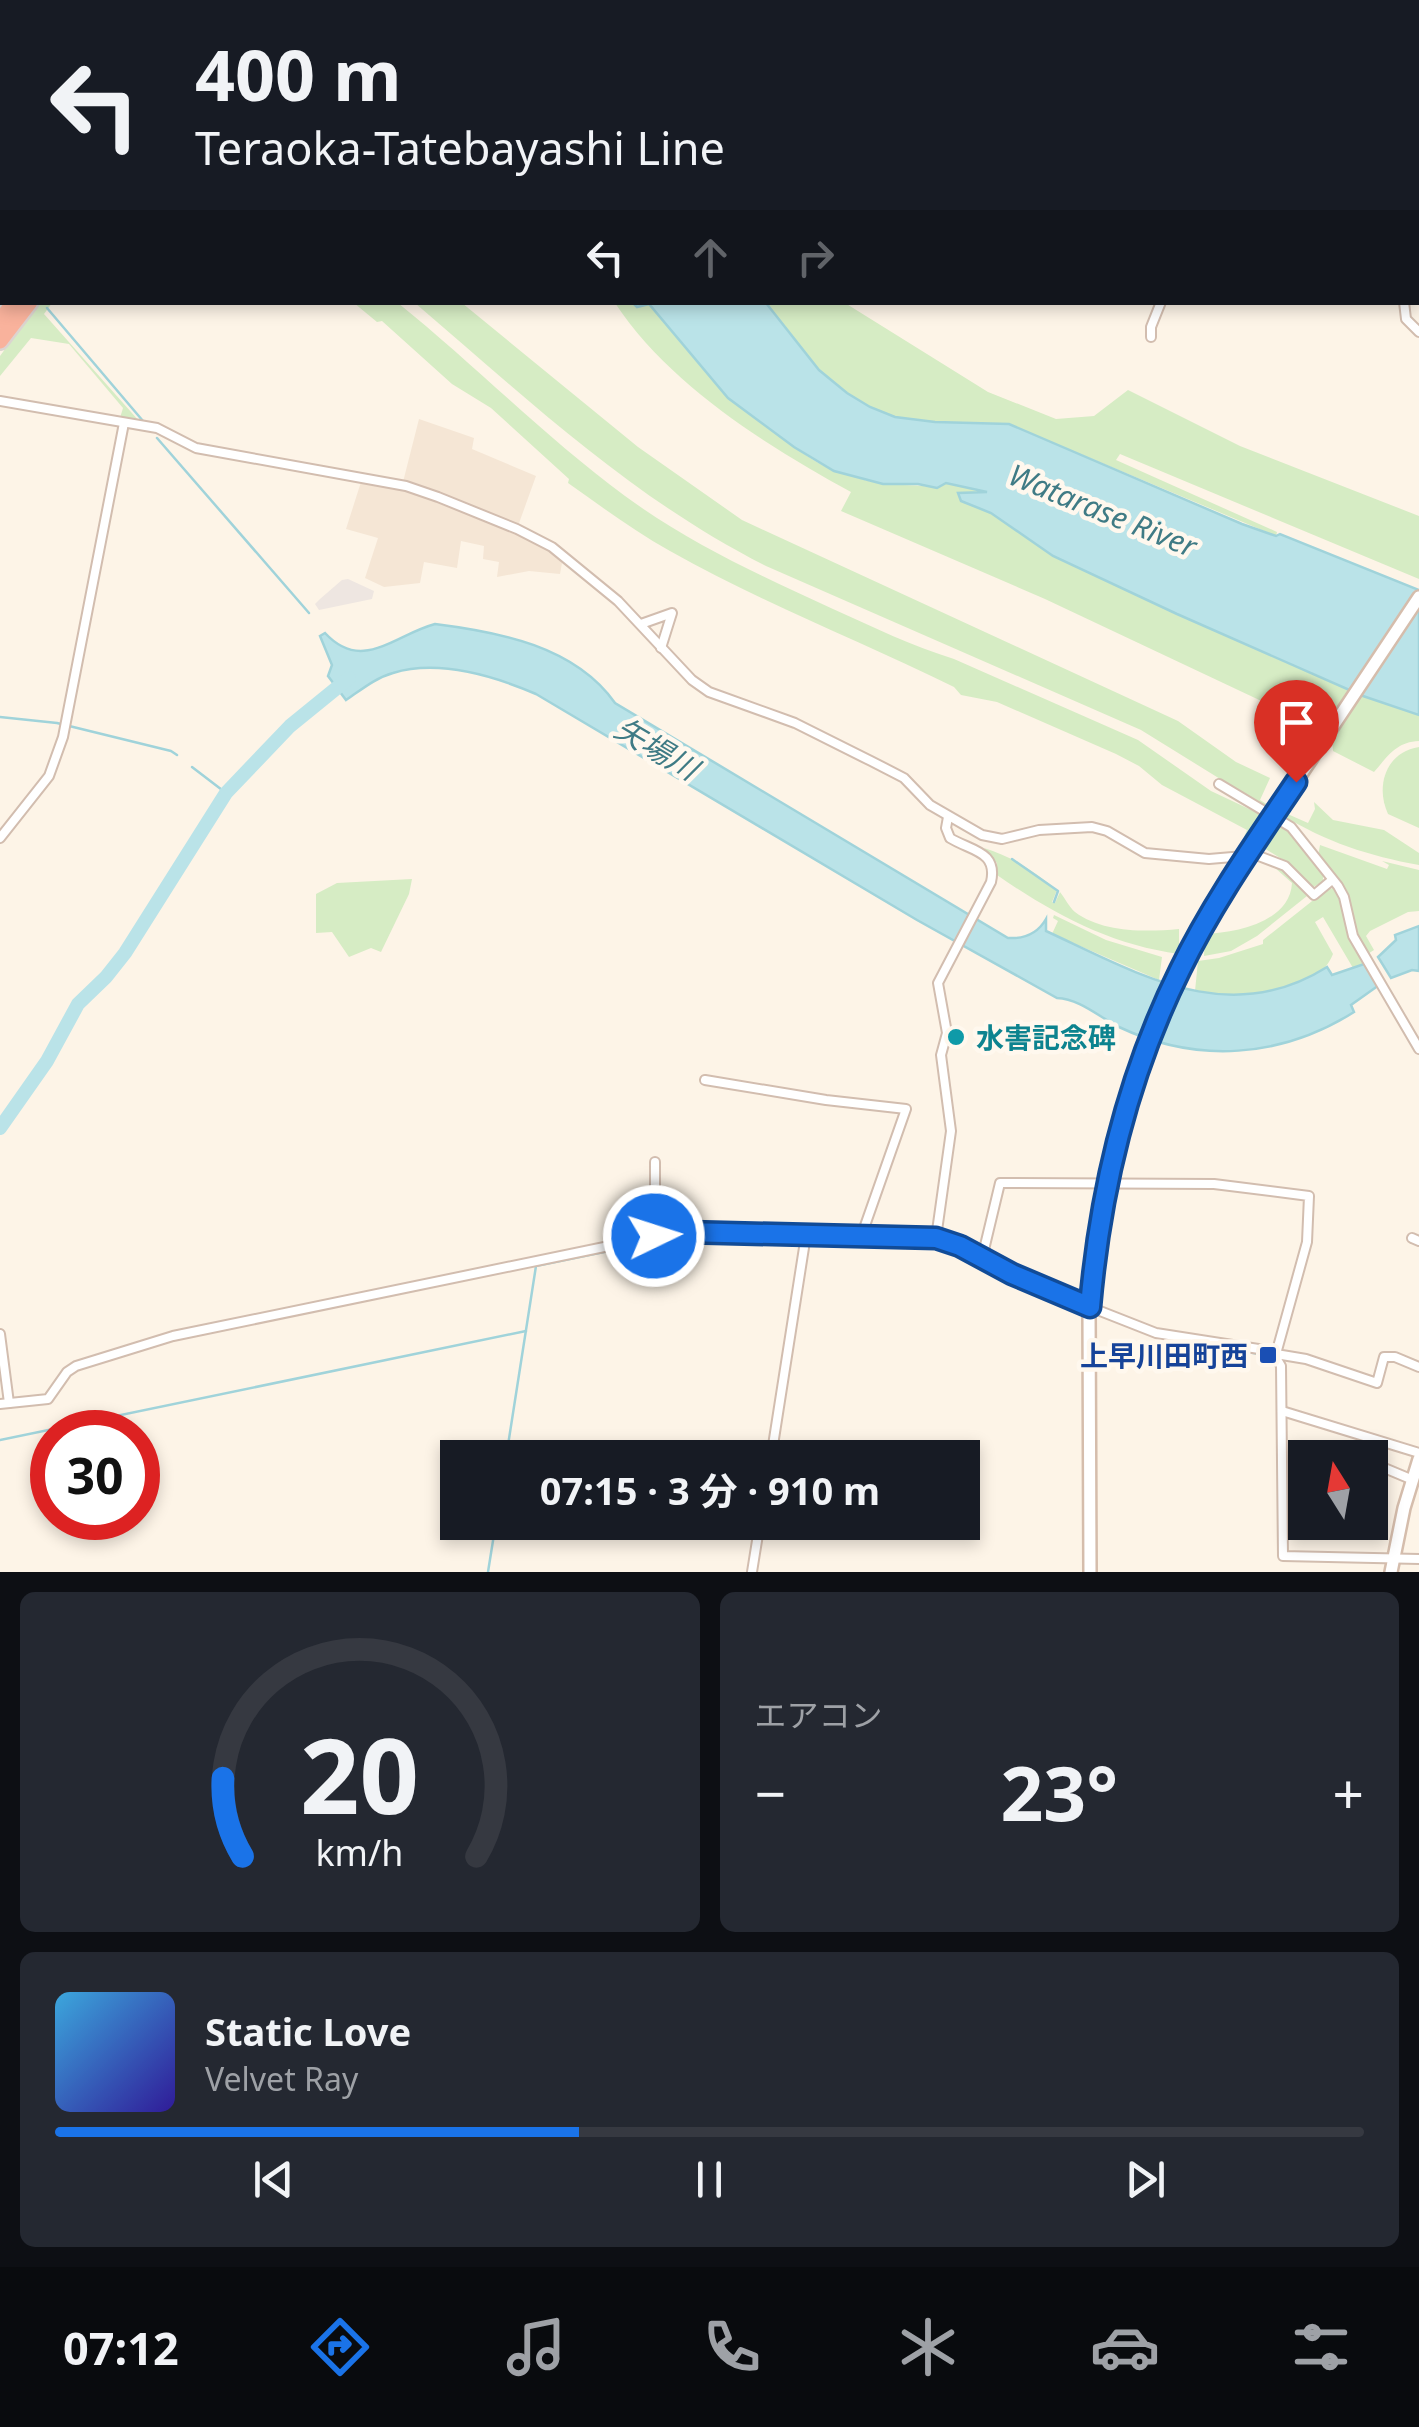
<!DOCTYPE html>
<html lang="ja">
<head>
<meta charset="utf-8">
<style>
	:root { --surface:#171b24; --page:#242831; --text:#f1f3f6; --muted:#9ea1a6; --line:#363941; --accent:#1a73e8 }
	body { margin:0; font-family:"Noto Sans","Noto Sans JP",sans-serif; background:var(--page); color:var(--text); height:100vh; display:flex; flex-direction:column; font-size:38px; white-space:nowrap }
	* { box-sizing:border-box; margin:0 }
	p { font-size:32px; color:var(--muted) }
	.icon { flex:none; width:55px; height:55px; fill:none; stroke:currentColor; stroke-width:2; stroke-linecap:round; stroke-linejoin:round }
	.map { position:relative; height:1572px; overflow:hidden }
	.drawer { display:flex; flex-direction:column; gap:20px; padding:20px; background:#0d0f14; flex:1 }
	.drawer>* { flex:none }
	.hud { position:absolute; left:0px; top:0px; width:1420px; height:305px; box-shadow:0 5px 15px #0003; background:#171b24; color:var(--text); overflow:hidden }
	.needle { width:65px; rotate:349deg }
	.controls { position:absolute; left:1288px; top:1440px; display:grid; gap:20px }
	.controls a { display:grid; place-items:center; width:100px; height:100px; border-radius:0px; background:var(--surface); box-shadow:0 5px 15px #0003; font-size:50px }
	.speed { position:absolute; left:30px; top:1410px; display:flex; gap:20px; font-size:50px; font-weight:700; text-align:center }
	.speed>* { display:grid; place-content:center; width:130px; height:130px; border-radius:50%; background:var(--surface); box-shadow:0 5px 15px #0003; line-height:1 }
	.speed .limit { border:15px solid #d22; background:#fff; color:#111 }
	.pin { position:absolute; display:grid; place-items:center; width:85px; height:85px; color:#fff; margin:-102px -42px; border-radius:50% 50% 50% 0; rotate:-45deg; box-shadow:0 0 10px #0007 }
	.pin .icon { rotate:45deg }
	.me { position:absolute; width:110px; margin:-55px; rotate:86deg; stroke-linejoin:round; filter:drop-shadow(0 0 8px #0008) }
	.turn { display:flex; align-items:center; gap:35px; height:210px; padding:0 30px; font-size:45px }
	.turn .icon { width:130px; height:130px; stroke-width:2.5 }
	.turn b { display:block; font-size:70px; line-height:85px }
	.lanes { display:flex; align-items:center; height:95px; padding:0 30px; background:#0003; justify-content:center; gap:50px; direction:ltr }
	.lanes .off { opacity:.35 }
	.big { font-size:75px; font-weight:700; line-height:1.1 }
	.drawer .widget { flex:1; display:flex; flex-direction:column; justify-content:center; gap:15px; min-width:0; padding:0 35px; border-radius:15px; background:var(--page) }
	.drawer .dial { align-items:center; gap:0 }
	.dial svg { height:260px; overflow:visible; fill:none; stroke:var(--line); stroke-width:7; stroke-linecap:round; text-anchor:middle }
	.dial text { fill:var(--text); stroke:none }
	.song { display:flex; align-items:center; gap:30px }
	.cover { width:120px; height:120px; border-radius:15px; background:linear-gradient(135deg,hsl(200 70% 55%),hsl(250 70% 35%)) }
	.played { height:10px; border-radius:5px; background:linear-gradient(90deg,var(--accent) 40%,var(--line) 40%) }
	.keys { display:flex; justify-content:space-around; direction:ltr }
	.heat { display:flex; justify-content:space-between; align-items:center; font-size:55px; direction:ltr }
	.drawer .tiles { flex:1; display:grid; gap:20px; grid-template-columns:1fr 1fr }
	.widget:last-child { grid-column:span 2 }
	.trip { position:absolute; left:440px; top:1440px; width:540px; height:100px; border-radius:0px; background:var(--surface); box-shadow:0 5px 15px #0003; font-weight:700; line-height:100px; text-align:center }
	.tabs { display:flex; height:160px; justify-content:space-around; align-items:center; background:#090b0e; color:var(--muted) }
	.tabs .icon { width:70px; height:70px }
	.tabs .selected { color:var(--accent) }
	.tabs b { font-size:45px; color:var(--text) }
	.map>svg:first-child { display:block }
	.residential { fill:#f5e6d5 }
	.industrial { fill:#eee6e1 }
	.green { fill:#d6ecc4 }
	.water { fill:#bae3e8; stroke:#a0d3da; stroke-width:2.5 }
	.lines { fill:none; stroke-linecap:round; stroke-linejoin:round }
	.stream { stroke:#a0d3da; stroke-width:2.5 }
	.river { stroke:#bae3e8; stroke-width:14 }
	.street-casing { stroke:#d2bdaf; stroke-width:12 }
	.secondary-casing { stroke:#d5bdac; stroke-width:16 }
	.highway-casing { stroke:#dcd4d0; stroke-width:20 }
	.street { stroke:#fff; stroke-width:8 }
	.secondary { stroke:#fff; stroke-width:11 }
	.highway { stroke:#f9b29c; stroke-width:15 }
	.secondary-bridge-casing { stroke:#d5bdac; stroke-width:16; stroke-linecap:butt }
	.secondary-bridge { stroke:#fff; stroke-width:11 }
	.route-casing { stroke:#114b97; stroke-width:25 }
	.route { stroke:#1a73e8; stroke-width:18 }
	.culture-dot { fill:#0f9aa8; stroke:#fff8ee; stroke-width:4 }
	.transit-dot { fill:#1a4fb4; stroke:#fff8ee; stroke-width:4 }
	.labels { text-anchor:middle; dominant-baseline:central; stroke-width:9; stroke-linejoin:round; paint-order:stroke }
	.culture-label { font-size:28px; font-weight:bold; fill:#0d838f; stroke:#fff8ee; text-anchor:start }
	.transit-label { font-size:28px; font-weight:bold; fill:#164399; stroke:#fff8ee; text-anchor:end }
	.water-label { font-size:30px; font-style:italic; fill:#3f7b85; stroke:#fff8ee }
</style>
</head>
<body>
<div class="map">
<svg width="1419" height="1572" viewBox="0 0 1419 1572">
	<rect width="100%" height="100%" fill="#fdf4e7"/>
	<g class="residential">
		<polygon points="419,419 474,438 472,449 536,476 518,526 403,482"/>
		<polygon points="361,482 417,492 521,535 542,545 562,563 560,574 529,571 497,577 499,562 483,559 484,546 461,541 457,568 424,562 420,583 384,587 365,578 378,538 346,529"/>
	</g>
	<polygon class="industrial" points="348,579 374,591 372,599 319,610 315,604 320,599 342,580"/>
	<g class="green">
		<polygon points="39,303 52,303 44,314 139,421 120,418 123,408 69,344 31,338 0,376 0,356"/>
		<path d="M354 303H398C475 365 545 437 625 496 689 543 761 576 833 609 873 627 912 646 954 659L1138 740 1211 791 1264 816 1249 839 1244 837 1247 830 1162 785 1139 766 1116 754 997 702 961 695 954 687C860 641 762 603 670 551 634 531 602 507 568 483L569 479 491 408 452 384 382 321 377 322Z"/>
		<path d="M415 303H462L638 447 742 520 1178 721 1236 762 1270 778 1260 800 1270 806 1267 808 1141 730 766 566C630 497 529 400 415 303Z"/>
		<path d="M615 303H633L637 307 649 304C684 351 784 453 838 472 852 476 869 482 883 484 901 486 918 484 937 488L946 483 994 493H959L961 501 991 513 1053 556 1363 696 1419 715V741C1396 742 1388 756 1374 772L1333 751 1332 739 1318 725 1312 707 1299 702 1291 715 1045 599 841 511 851 492C767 446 669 385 615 303Z"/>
		<polygon points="766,303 845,303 988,392 1056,419 1094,416 1128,390 1240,446 1419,516 1419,579 1120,454 1116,460 1277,532 1276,536 1009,424 935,422 895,417 870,407 847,393 819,370"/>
		<path d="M1419 747V828L1388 814C1375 786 1386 752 1419 747Z"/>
		<path d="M1314 802 1333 820 1384 830 1419 853V865C1369 856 1326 842 1282 815L1283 812 1308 823 1315 809Z"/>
		<polygon points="1275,823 1283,826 1323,874 1323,882 1313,887 1290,864 1259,845"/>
		<polygon points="1320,845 1387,869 1389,865 1382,861 1419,870 1419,911 1408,912 1370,931 1366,936 1374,950 1366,955 1351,923 1349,898 1344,887 1318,856"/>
		<path d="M984 848C1011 856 1035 872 1057 890L1052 902 1055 903 1060 892C1065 898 1069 907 1075 912 1103 933 1146 932 1179 929V954C1111 945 1053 914 997 875V863Z"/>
		<path d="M1252 858 1286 871 1307 896 1257 936 1231 951 1204 956 1205 934C1236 933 1290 922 1292 883L1274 867Z"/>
		<polygon points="412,879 409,894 381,952 371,948 349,957 332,932 316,933 316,894 337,883"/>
		<path d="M1333 888 1339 892 1350 936 1365 964 1353 968 1323 917 1315 922 1333 954C1315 1000 1236 999 1195 991L1198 961 1219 958 1263 944V940L1326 890Z"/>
		<polygon points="1054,915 1106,940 1162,957 1159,980 1052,934 1058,921 1053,918"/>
	</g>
	<g class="water">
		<polygon points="633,303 766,303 819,370 847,393 870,407 895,417 935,422 1009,424 1242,524 1276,536 1280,534 1419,590 1419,715 1363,696 1177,614 1053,556 991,513 961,501 958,493 987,492 946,483 937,488 918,484 883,484 834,471 794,447 728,398 649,304 637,307"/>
		<path d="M435 624C499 632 575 646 615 703L1008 938C1025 939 1038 933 1046 919V931C1139 974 1229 1029 1327 967L1332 975 1370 962 1382 983 1351 1005 1354 1012C1281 1058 1197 1064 1119 1027 1099 1017 1080 999 1057 998L917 920 536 694C494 676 439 659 393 673 375 678 361 690 346 700L328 676 332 665 320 636 325 633C362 673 394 635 435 624Z"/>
		<polygon points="1419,926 1419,971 1412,970 1391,978 1378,957 1396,940 1395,935"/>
	</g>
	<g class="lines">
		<g class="stream">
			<polyline points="1340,0 1342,2"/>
			<polyline points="1418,85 1419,87"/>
			<polyline points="0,254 2,257"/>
			<polyline points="47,308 143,421"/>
			<polyline points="157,438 309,613"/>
			<polyline points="0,717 57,723 171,751 177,755"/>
			<polyline points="192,767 226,793"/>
			<polyline points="1012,859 1058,891 1054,902"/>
			<polyline points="836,1240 938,1242"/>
			<polyline points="964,1252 1026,1285 1083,1309"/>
			<polyline points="1095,1313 1134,1328"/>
			<polyline points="1200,1344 1271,1356"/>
			<polyline points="0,1440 526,1331"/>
			<polyline points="506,1458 536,1266 672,1238 703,1237"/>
			<polyline points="488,1572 496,1522"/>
		</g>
		<polyline class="river" points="0,1128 47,1061 78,1004 106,977 125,953 226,793 290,726 349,678"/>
		<defs>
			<g id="street">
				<polyline points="1280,2 1281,0"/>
				<polyline points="1418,142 1419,143"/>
				<polyline points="1418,233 1419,226"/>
				<polyline points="1418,244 1419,244"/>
				<polyline points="1404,302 1406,319 1419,332"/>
				<polyline points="1151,337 1151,327 1161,302"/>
				<polyline points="0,401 157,428 196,448 406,486 438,497 517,529 552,547 618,601 692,680 709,692 795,723 871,761 904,778 930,805 982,835 1002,839 1039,830 1092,827 1107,831 1145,853 1209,859 1256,855 1285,866 1314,895 1332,880"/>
				<polyline points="641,624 672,613 661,648"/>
				<polyline points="1219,784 1291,827 1338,886 1344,897 1353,936 1419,1049"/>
				<polyline points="0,838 49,776 63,737 124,423"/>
				<polyline points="705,1080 826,1100 906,1109 861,1237"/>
				<polyline points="655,1236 655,1162"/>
				<path d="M936 1238 951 1131 941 1055 947 1033 938 983 991 882C998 851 971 851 950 838L946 828 948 817"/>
				<polyline points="1412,1238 1419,1241"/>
				<polyline points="982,1258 1000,1183 1214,1184 1309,1196 1307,1242 1276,1354 1306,1359 1377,1383 1384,1357 1395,1357 1419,1367"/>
				<polyline points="0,1334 9,1403"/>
				<polyline points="0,1404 48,1399 67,1372 76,1366 173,1336 672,1233 936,1238 969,1250 1039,1287 1156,1333 1272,1351 1281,1366 1283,1556 1419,1559"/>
				<polyline points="1282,1411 1419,1453"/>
				<polyline points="1335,1452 1355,1458"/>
				<polyline points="771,1458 806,1235"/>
				<polyline points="1370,1462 1413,1480"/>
				<polyline points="752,1572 760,1522"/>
			</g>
			<g id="secondary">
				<polyline points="1256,842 1419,597"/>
				<polyline points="1109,1174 1139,1068 1191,949"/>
				<polyline points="1090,1572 1089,1307 1106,1189"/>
				<polyline points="1391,1572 1404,1508 1419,1459"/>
			</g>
			<g id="highway">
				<polyline points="232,2 234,0"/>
				<polyline points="246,2 248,0"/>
				<polyline points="0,321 14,302"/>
				<polyline points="0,341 30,302"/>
			</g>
		</defs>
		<use href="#street" class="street-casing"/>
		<use href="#secondary" class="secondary-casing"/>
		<use href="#highway" class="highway-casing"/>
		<use href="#street" class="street"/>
		<use href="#secondary" class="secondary"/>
		<use href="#highway" class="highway"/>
		<defs>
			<g id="secondary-bridge">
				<polyline points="1191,949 1256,842"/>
				<polyline points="1106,1189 1109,1174"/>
			</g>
		</defs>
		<use href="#secondary-bridge" class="secondary-bridge-casing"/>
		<use href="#secondary-bridge" class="secondary-bridge"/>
	</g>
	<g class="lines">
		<defs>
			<path id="route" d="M654 1236 685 1232 936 1238 960 1246 1012 1274 1090 1307C1100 1190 1128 1075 1180 970 1212 904 1255 843 1296 782"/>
		</defs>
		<use href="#route" class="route-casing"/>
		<use href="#route" class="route"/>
	</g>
	<circle class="culture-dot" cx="956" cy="1037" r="10"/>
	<rect class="transit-dot" x="1258" y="1345" width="20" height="20" rx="5"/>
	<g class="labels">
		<g class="culture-label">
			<text x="976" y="1037">水害記念碑</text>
		</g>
		<g class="transit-label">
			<text x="1248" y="1355">上早川田町西</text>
		</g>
		<g class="water-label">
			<text transform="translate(1103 510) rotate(22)">Watarase River</text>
			<text transform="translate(657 748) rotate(31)">矢場川</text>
		</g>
	</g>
</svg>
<div class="controls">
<a><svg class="needle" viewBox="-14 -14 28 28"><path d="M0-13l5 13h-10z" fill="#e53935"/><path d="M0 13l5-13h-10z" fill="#9ea1a6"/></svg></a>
</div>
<div class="speed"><div class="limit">30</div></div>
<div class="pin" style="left:1296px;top:782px;background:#d93025"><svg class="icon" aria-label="arrive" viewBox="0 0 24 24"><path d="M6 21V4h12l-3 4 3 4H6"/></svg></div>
<svg class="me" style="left:654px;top:1236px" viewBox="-20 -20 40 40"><circle r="17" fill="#1a73e8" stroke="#fff" stroke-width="3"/><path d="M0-11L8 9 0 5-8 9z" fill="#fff"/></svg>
<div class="trip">07:15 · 3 分 · 910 m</div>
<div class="hud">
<div class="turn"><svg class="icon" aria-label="left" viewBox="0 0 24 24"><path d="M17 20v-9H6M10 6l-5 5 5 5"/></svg><div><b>400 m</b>Teraoka-Tatebayashi Line</div></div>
<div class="lanes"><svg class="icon" aria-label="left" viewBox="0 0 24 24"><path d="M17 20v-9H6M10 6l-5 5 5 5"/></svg><svg class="icon off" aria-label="ahead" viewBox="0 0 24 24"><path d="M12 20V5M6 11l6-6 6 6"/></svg><svg class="icon off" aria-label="right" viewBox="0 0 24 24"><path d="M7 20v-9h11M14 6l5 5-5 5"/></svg></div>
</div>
</div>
<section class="drawer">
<div class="tiles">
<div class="widget dial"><svg viewBox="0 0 100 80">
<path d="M14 69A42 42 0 1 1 86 69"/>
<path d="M14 69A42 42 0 0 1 8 45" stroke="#1a73e8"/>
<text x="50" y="56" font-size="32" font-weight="700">20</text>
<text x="50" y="72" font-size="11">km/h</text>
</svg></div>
<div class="widget"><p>エアコン</p>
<div class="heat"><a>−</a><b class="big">23°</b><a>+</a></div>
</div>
<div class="widget">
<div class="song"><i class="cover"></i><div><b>Static Love</b><p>Velvet Ray</p></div></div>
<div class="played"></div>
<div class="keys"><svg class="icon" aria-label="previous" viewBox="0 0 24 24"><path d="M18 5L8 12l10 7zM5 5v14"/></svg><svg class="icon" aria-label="pause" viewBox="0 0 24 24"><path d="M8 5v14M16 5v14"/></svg><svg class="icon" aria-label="next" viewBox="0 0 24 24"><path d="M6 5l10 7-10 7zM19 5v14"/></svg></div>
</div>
</div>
</section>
<nav class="tabs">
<b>07:12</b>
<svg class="icon selected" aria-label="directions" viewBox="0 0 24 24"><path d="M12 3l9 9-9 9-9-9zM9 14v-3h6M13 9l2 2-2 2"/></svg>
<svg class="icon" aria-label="music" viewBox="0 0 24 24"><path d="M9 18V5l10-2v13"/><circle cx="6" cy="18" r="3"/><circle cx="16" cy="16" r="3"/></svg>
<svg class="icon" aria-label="phone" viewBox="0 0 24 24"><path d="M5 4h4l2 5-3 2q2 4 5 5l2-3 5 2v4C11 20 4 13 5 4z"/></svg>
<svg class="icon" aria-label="climate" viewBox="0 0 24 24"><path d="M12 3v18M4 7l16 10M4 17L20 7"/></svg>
<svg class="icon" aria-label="car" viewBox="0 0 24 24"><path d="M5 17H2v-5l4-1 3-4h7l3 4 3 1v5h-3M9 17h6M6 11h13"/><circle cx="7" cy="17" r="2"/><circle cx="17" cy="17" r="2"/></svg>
<svg class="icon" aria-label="filters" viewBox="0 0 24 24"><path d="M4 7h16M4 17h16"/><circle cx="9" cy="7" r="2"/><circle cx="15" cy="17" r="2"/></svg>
</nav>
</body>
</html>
